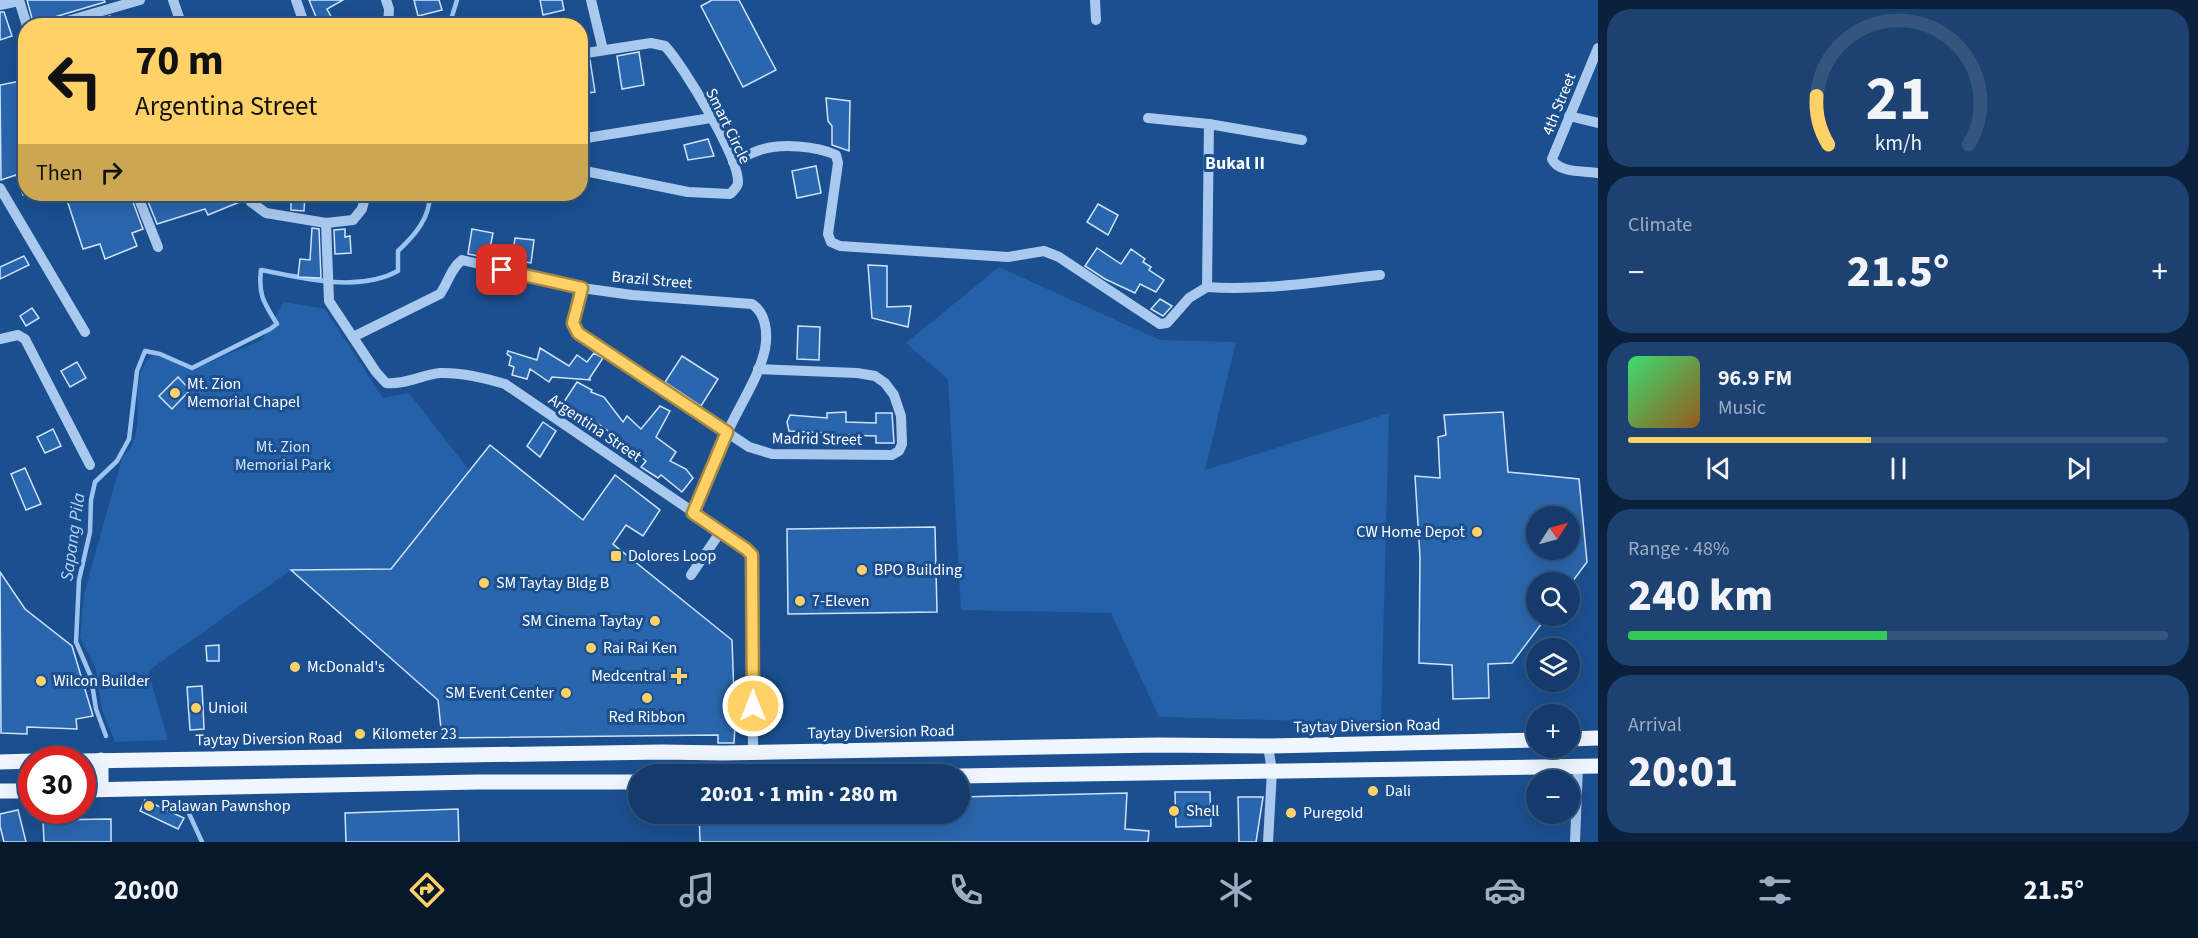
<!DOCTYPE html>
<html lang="en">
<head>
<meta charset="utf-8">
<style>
	:root { --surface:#143b6b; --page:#1d4271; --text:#f1f3f6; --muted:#9dadc1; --line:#33557e; --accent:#ffd166 }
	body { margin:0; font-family:"Source Sans 3",sans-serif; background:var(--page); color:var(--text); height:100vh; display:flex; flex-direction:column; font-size:22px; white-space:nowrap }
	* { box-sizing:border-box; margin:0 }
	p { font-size:20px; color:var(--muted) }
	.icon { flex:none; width:33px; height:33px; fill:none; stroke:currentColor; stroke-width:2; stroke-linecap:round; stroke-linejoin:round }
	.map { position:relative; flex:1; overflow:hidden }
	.details { display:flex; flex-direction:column; gap:9px; padding:9px; background:#0b203b; width:600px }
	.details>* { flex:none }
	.top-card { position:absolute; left:18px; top:18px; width:570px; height:183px; border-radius:24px; box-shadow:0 6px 24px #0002,0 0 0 2px var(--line); background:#ffd166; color:#111; overflow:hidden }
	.needle { width:39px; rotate:54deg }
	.controls { position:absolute; left:1526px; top:506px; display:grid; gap:12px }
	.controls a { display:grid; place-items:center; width:54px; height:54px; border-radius:50%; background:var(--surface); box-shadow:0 6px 24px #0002,0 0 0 2px var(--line); font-size:30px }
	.speed { position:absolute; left:18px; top:746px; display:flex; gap:12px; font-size:30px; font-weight:700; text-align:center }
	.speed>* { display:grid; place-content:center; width:78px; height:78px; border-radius:50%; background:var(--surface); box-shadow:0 6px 24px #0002,0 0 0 2px var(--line); line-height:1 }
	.speed .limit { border:9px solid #d22; background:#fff; color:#111 }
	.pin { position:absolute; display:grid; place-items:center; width:51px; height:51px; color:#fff; margin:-26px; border-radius:12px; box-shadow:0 3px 9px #0006 }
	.me { position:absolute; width:66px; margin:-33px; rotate:0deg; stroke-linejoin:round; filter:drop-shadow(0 0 4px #0008) }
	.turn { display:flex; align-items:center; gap:21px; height:126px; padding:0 18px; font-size:27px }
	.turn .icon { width:78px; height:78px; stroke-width:2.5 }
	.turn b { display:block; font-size:42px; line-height:51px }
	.then { display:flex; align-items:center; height:57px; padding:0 18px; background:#0003; gap:12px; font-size:22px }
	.big { font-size:45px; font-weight:800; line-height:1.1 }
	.details .tile { flex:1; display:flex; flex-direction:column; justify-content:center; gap:9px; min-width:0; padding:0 21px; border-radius:24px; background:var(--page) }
	.details .dial { align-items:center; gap:0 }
	.dial svg { height:156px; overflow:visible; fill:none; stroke:var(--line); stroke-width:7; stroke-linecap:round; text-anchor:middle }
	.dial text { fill:var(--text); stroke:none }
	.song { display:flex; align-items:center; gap:18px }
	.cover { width:72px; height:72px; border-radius:9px; background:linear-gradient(135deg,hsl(140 70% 55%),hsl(30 70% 35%)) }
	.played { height:6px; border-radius:3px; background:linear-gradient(90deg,var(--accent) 45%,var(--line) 45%) }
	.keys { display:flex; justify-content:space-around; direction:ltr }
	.heat { display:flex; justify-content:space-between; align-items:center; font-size:33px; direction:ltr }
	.charge { height:9px; border-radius:4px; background:linear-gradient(90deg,#34c759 48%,var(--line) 0) }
	.trip { position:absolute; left:628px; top:764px; width:342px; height:60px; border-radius:30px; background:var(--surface); box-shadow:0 6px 24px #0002,0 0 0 2px var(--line); font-weight:800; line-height:60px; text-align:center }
	.tab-bar { display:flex; height:96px; justify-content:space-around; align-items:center; background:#08182b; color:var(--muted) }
	.tab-bar .icon { width:42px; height:42px }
	.tab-bar .active { color:var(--accent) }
	.tab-bar b { font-size:27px; color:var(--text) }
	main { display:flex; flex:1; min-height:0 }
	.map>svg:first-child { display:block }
	.green { fill:#2461a8 }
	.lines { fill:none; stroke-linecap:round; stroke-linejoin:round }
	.stream { stroke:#9cc4f0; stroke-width:4.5 }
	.building { fill:#2a66ad; stroke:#cfe3fa; stroke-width:1.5; fill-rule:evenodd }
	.minor { stroke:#a9c9ee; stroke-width:10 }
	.major { stroke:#f0f6ff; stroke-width:15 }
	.route-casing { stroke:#a68842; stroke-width:15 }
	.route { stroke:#ffd166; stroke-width:10 }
	.poi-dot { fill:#ffd166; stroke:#1b4f8f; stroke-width:2 }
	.labels { text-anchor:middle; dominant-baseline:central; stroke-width:6; stroke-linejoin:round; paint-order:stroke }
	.street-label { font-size:16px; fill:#fff; stroke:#1b4f8f }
	.poi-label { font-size:16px; fill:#fff; stroke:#1b4f8f; text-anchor:start }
	.park-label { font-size:16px; fill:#cfe3fa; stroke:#1b4f8f }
	.neighbourhood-label { font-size:18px; font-weight:bold; fill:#fff; stroke:#1b4f8f }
	.water-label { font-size:18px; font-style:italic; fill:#b5d3f5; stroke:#1b4f8f }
</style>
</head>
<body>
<main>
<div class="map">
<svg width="1598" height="842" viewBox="0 0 1598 842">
	<rect width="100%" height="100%" fill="#1b4f8f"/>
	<g class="green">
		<polygon points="999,267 1160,340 1236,342 1205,470 1389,413 1381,723 1159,717 1111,613 961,610 948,379 906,343"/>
		<path d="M284 302 325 309 383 398 409 393 469 470 391 569 291 570 148 671 168 740 115 742 102 710 96 669 80 637 84 594 122 458C125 454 129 450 131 446 147 416 125 380 153 355L179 362 194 369 262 340Z"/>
	</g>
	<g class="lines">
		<g class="stream">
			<polyline points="449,26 457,0"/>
			<path d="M106 736 96 709 91 677 76 642 79 580 90 532 91 500 95 482 117 461 129 439 137 371 145 351 160 354 192 368 270 329 277 324C264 303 258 295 261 270 304 278 357 293 398 271V251C415 235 430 218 430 194"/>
			<polyline points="187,809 202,842"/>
		</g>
	</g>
	<g class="building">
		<polygon points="27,0 104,0 105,2 48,19 43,26 34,26"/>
		<polygon points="309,0 343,0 327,9 336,26 312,26 311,20 316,17"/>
		<polygon points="414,0 439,0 442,10 418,16"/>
		<polygon points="540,0 562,0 564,10 543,15"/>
		<polygon points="712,0 739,0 776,70 743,87 701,6"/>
		<polygon points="0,12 4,12 12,36 0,40"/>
		<polygon points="110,16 113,26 79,26"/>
		<polygon points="639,52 644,85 622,89 617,56"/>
		<polygon points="590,60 595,92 580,94 580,62"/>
		<polygon points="26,80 26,195 23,195 16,175 1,180 0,85"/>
		<polygon points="826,98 850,101 849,151 832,145 832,126 828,121"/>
		<polygon points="708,139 714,156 688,160 684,145"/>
		<polygon points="816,166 821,193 797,198 792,171"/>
		<polygon points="65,194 117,194 118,197 130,194 143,229 132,233 137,246 105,259 100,244 83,249"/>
		<polygon points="145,194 240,194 242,201 208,215 205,209 157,224"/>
		<polygon points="291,194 305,194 304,211 291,210"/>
		<polygon points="1098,204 1118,215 1108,235 1087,222"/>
		<polygon points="312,228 319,229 321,278 298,277 300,259 310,260"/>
		<polygon points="345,229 345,237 350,236 351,253 335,254 334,230"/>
		<polygon points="472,229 493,233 488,258 468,254"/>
		<polygon points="515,238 534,240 531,263 512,260"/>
		<polygon points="1097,248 1121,264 1131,249 1145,259 1143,262 1151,267 1149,270 1164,280 1156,292 1140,284 1135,293 1105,279 1085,266"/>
		<polygon points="24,256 29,265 0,279 0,267"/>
		<polygon points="868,265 887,266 887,307 911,306 908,327 872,318"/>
		<polygon points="1160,299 1172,306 1163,316 1151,309"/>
		<polygon points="32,308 39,318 26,326 20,316"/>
		<polygon points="798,326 820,327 819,360 797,359"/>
		<polygon points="540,348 569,366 577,355 587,362 594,353 603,358 589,379 591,380 552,377 549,382 530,369 527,379 512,375 514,367 509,365 511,357 507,354 508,351 537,360"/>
		<polygon points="682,356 718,379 701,406 665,382"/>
		<polygon points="77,362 86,378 70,387 61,371"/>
		<polygon points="178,377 190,390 172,409 159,396"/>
		<polygon points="577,382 592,390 591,392 604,397 623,422 627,416 641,429 660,406 670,411 656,437 676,452 670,461 686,469 693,478 682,492 661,475 658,478 641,467 646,461 628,447 629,446 597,423 591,431 578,421 558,411"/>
		<polygon points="846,412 846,422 876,423 876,413 892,413 894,443 876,443 876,436 847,435 848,442 829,443 829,433 789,431 787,422 790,415 827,418 827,413"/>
		<path d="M1503 412 1508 472 1579 479 1587 562 1572 582H1536V615H1548L1512 663 1488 664 1489 698 1453 699 1452 665 1419 663 1420 557 1415 476 1440 478 1438 437 1446 435 1444 415ZM1536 516H1569V549H1536Z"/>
		<polygon points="543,422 556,431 540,457 527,446"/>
		<polygon points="53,429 61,446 45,453 37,437"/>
		<polygon points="490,445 583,520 615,475 660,510 643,536 626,525 613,544 732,640 735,725 734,743 718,743 718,735 442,738 438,700 291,570 391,569"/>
		<polygon points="25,468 41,504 26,510 11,474"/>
		<polygon points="935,527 937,612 788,614 787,529"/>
		<polygon points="0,572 25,609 72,646 93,716 76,719 77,729 27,727 27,734 1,733"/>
		<polygon points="219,645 219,661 207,661 206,646"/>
		<polygon points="202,686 204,729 190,730 187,687"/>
		<polygon points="719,763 734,763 735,774 719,774"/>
		<polygon points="1175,792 1210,792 1211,826 1176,827"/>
		<polygon points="1127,793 1125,829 1149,831 1148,842 700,842 699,813 736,813 736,824 755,824 755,813 960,813 960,797"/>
		<polygon points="1238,797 1263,797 1256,842 1239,842"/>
		<polygon points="145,800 184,818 178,829 140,811"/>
		<polygon points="458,809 459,842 346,842 345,813"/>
		<polygon points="18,810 26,842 4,842 0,826 0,814"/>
		<polygon points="111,819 111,842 44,842 43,820"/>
	</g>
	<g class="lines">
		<g class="minor">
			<polyline points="19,0 27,26"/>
			<polyline points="173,0 182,26"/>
			<polyline points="296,0 305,26"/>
			<polyline points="386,0 389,9 388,26"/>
			<polyline points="591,0 603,50"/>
			<polyline points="1095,0 1096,20"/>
			<polyline points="0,5 19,1"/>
			<polyline points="50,26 140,0"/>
			<path d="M1598 48 1552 159C1558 173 1584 171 1598 173"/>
			<path d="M580 54 651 43 665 46C683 65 740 159 738 183 737 188 733 191 730 194L688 192 580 170"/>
			<polyline points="1569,116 1598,123"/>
			<polyline points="1209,124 1302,140"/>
			<polyline points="580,139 711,118"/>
			<path d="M733 162C742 158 751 153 760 150 781 143 816 146 836 155L838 163 828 234 831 242 840 246 1008 257 1044 251 1059 257 1160 324 1167 323 1189 298 1207 287 1209 124 1148 118"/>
			<polyline points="0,188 85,332"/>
			<polyline points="137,194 158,247"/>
			<polyline points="247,194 251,202 266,213 326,223 353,220 362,209 366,194"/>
			<path d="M326 223 329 301 376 372 386 383C405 385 421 375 440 373 462 372 485 378 505 384L721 531 746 549 752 555 753 753"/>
			<path d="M1207 287C1265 291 1322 281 1380 275"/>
			<polyline points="582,288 573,323 578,333 749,447 772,454 892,455 899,451 902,444 901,416 894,395 885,383 875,376 857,373 758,369"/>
			<path d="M353 337 440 294C448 283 451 268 462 260L582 288 632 295 752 304C766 313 768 333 765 349 759 377 741 403 729 429 716 456 705 485 693 513"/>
			<polyline points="0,339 18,335 25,339 90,465"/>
			<polyline points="691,575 721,531"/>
			<polyline points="1268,842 1272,771 1268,746"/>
			<polyline points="1575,842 1578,766"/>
		</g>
		<g class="major">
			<polyline points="1569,739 1598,738"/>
			<polyline points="101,760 101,789"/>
			<polyline points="82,761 662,752 723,753 1158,745 1268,746 1536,740"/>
			<polyline points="0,762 32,761"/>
			<polyline points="960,776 1598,766"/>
			<polyline points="82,790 478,782 639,782"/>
			<polyline points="0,791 32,791"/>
		</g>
	</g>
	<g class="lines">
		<defs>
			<polyline id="route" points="502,270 582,288 573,323 578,333 727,432 693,513 746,549 752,555 753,706"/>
		</defs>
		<use href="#route" class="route-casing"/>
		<use href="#route" class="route"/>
	</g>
	<g class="poi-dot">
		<circle cx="175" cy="393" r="6"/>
		<circle cx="1477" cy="532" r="6"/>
		<rect x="610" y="550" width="12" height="12" rx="3"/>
		<circle cx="862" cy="570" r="6"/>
		<circle cx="484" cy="583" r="6"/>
		<circle cx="800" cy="601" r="6"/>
		<circle cx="655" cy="621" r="6"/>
		<circle cx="591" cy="648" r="6"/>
		<circle cx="295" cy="667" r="6"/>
		<path d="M676 667h6v6h6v6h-6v6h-6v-6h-6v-6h6z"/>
		<circle cx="41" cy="681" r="6"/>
		<circle cx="566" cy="693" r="6"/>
		<circle cx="647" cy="698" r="6"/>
		<circle cx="196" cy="708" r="6"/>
		<circle cx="360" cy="734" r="6"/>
		<circle cx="1373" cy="791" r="6"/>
		<circle cx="149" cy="806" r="6"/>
		<circle cx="1174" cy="811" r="6"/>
		<circle cx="1291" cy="813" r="6"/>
	</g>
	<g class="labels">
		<g class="street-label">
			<text transform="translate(1559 104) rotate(-68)">4th Street</text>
			<text transform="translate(728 126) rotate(64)">Smart Circle</text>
			<text transform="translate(652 280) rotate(5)">Brazil Street</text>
			<text transform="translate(595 428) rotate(34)">Argentina Street</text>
			<text transform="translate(817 439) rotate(1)">Madrid Street</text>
			<text transform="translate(1367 726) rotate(-1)">Taytay Diversion Road</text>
			<text transform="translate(881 732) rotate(-1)">Taytay Diversion Road</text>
			<text transform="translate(269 739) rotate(-1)">Taytay Diversion Road</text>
		</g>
		<g class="poi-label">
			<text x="187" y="384">Mt. Zion<tspan x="187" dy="18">Memorial Chapel</tspan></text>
			<text x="1465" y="532" text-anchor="end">CW Home Depot</text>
			<text x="628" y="556">Dolores Loop</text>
			<text x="874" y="570">BPO Building</text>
			<text x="496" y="583">SM Taytay Bldg B</text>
			<text x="812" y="601">7-Eleven</text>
			<text x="643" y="621" text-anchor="end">SM Cinema Taytay</text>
			<text x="603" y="648">Rai Rai Ken</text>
			<text x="307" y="667">McDonald's</text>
			<text x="666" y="676" text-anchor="end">Medcentral</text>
			<text x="53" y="681">Wilcon Builder</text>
			<text x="554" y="693" text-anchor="end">SM Event Center</text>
			<text x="208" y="708">Unioil</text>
			<text x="647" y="717" text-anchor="middle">Red Ribbon</text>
			<text x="372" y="734">Kilometer 23</text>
			<text x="1385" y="791">Dali</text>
			<text x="161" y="806">Palawan Pawnshop</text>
			<text x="1186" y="811">Shell</text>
			<text x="1303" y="813">Puregold</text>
		</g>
		<g class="park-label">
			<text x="283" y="447">Mt. Zion<tspan x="283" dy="18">Memorial Park</tspan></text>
		</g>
		<g class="neighbourhood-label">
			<text x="1235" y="163">Bukal II</text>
		</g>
		<g class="water-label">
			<text transform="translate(73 537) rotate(-82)">Sapang Pila</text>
		</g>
	</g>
</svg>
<div class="controls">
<a><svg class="needle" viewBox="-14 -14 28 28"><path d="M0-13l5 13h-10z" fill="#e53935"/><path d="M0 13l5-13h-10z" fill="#9dadc1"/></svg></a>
<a><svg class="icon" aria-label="search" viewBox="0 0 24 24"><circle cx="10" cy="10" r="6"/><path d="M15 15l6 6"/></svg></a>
<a><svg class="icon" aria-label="layers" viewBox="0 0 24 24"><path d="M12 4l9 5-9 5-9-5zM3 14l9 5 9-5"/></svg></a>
<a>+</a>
<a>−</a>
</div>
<div class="speed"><div class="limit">30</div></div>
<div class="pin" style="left:502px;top:270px;background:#d93025"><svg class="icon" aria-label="arrive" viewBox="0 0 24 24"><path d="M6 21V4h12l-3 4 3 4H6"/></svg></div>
<svg class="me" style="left:753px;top:706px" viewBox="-20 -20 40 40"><circle r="17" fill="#ffd166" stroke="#fff" stroke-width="3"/><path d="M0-11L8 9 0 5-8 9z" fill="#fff"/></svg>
<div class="trip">20:01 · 1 min · 280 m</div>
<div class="top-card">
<div class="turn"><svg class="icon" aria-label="left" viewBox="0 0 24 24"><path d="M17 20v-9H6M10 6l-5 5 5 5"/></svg><div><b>70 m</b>Argentina Street</div></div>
<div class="then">Then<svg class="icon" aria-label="right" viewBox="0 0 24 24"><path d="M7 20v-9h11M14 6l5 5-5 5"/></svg></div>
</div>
</div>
<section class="details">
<div class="tile dial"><svg viewBox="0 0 100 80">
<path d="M14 69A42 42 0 1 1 86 69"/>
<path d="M14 69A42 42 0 0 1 8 44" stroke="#ffd166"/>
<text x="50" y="56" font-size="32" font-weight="700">21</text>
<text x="50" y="72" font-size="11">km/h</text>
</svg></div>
<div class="tile"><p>Climate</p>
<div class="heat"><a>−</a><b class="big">21.5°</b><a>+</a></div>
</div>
<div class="tile">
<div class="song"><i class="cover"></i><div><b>96.9 FM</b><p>Music</p></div></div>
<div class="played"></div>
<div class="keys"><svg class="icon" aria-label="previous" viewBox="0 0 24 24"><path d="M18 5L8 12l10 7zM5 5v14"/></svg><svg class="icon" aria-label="pause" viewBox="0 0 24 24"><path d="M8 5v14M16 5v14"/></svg><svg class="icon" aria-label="next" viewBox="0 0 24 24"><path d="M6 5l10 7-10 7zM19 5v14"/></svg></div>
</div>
<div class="tile"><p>Range · 48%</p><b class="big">240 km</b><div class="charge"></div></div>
<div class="tile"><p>Arrival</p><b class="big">20:01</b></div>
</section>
</main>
<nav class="tab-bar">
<b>20:00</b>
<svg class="icon active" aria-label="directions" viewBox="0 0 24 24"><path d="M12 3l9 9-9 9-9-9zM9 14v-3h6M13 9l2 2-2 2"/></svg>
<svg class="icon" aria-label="music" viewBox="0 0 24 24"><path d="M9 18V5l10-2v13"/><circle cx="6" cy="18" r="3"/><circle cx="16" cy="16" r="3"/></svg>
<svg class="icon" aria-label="phone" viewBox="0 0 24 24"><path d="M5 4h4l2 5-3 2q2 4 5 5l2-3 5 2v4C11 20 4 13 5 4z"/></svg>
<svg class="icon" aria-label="climate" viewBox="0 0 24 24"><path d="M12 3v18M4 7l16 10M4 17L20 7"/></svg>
<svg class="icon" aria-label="car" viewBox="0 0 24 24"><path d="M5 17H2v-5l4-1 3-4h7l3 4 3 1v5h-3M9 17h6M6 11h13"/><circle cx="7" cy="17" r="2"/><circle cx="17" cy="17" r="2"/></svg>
<svg class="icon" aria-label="filters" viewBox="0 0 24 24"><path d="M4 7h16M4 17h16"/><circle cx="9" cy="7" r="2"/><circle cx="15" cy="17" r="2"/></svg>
<b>21.5°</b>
</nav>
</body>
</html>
